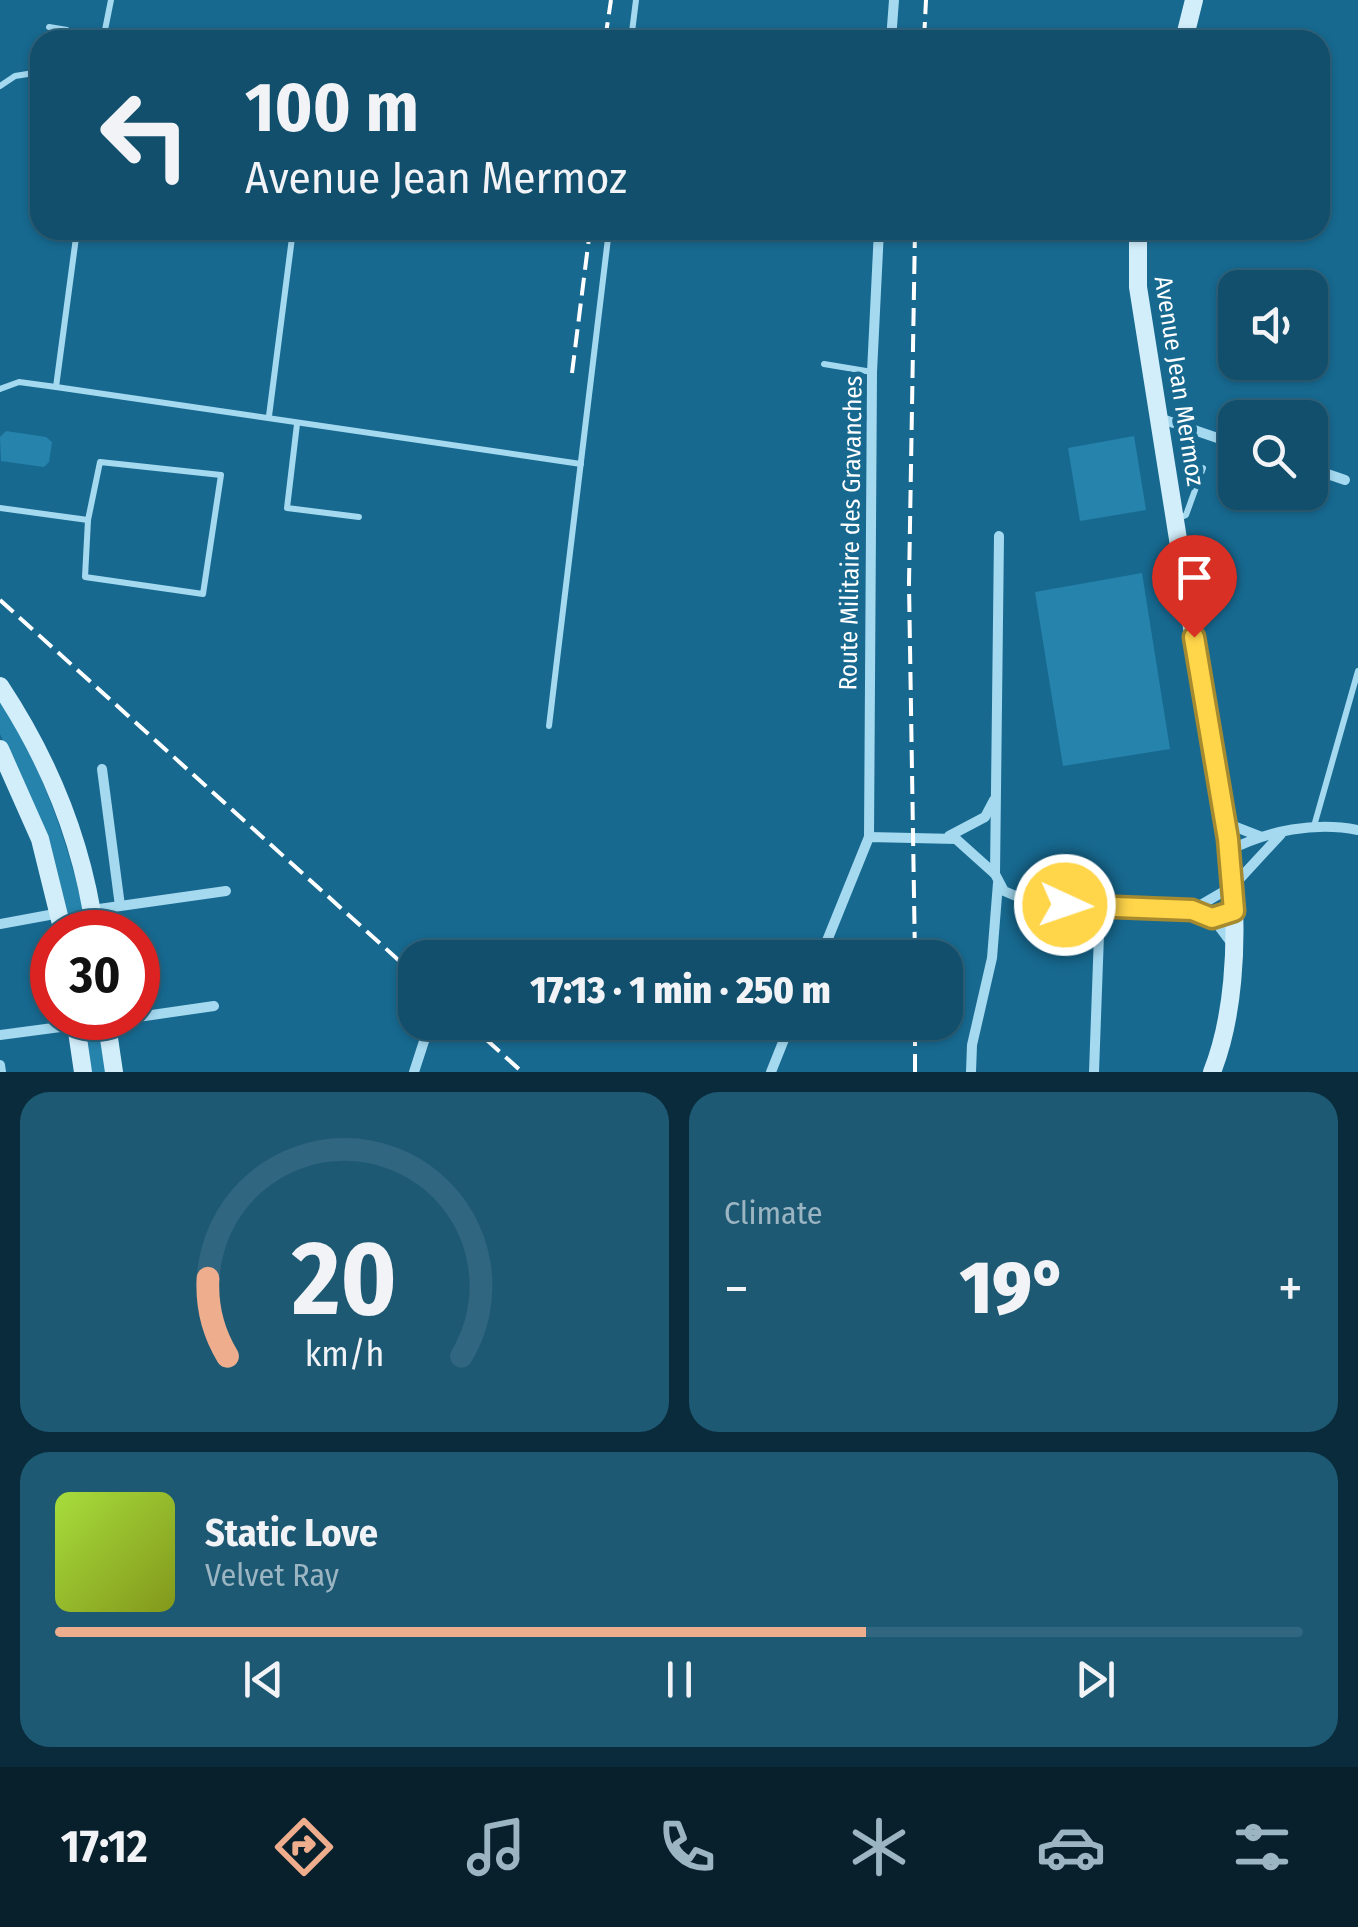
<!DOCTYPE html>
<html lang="en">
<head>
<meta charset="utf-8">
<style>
	:root { --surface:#114f6c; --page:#1e5974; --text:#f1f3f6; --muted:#9cb5c2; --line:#30667f; --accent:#eead8d }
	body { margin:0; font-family:"Fira Sans Condensed",sans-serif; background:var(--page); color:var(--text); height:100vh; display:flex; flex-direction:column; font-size:38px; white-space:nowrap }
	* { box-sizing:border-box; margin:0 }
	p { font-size:32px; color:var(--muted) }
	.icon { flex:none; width:55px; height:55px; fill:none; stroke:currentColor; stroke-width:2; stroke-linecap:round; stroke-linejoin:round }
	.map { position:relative; height:1072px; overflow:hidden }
	.details { display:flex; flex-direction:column; gap:20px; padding:20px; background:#092b3b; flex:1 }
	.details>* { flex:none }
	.top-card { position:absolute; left:30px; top:30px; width:1300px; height:210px; border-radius:30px; box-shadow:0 2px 8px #0004,0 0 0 2px var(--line); background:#114f6c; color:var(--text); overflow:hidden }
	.controls { position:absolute; left:1218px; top:270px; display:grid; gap:20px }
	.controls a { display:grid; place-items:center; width:110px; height:110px; border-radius:20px; background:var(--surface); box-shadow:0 2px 8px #0004,0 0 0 2px var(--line); font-size:50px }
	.speed { position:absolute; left:30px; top:910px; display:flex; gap:20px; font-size:50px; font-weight:700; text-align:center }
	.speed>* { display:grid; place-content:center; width:130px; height:130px; border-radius:50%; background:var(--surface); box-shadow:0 2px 8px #0004,0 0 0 2px var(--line); line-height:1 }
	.speed .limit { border:15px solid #d22; background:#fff; color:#111 }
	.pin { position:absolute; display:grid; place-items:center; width:85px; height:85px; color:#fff; margin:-102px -42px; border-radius:50% 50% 50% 0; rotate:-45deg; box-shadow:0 0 10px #0007 }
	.pin .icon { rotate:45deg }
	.me { position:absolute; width:110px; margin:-55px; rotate:93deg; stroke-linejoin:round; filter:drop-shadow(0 0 8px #0008) }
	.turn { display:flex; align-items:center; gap:35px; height:210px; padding:0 50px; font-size:45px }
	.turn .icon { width:130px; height:130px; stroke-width:2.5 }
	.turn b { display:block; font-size:70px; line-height:85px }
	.big { font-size:75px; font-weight:800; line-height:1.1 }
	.details .card { flex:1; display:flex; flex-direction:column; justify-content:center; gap:15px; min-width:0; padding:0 35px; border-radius:30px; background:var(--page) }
	.details .dial { align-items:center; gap:0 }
	.dial svg { height:260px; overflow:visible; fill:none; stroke:var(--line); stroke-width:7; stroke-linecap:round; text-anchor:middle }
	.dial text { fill:var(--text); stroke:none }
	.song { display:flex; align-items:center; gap:30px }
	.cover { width:120px; height:120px; border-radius:15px; background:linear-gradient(135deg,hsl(80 70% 55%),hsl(70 70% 35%)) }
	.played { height:10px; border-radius:5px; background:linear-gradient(90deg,var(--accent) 65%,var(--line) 65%) }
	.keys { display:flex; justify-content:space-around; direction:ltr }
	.heat { display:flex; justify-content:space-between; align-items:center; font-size:55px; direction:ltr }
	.details .tiles { flex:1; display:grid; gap:20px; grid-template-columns:1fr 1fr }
	.card:last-child { grid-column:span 2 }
	.trip { position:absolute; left:398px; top:940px; width:565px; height:100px; border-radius:30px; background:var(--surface); box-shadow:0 2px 8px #0004,0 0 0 2px var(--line); font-weight:800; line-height:100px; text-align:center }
	.tab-bar { display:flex; height:160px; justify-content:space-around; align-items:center; background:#07202b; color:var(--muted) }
	.tab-bar .icon { width:70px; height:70px }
	.tab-bar .active { color:var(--accent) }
	.tab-bar b { font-size:45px; color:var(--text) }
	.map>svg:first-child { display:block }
	.green { fill:#2683ac }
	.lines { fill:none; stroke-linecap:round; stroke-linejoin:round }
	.service { stroke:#a4d9f0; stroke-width:6 }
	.minor { stroke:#a4d9f0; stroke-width:10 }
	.secondary { stroke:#d2eefb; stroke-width:18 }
	.rail { stroke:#fff; stroke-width:4; stroke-dasharray:18 8; stroke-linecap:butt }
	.route-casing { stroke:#a68a30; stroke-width:25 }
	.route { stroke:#ffd54a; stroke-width:18 }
	.labels { text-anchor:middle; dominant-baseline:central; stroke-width:10; stroke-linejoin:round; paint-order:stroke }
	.street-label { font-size:25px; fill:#fff; stroke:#176990 }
</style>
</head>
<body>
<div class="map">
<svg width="1358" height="1072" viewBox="0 0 1358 1072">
	<rect width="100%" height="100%" fill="#176990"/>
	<g class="green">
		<polygon points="6,431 46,437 52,442 49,462 44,467 1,461 0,437"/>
		<polygon points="1134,436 1146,510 1080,521 1068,448"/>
		<polygon points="1142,573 1170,749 1063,766 1035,592"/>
		<path d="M0 698C48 782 67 839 89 932H70L48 840 0 734Z"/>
		<polygon points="81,1018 100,1018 108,1072 89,1072"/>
	</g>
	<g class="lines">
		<g class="service">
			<polyline points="49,27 67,30 79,40"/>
			<polyline points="103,40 111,0"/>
			<polyline points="631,40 636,0"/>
			<polyline points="0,86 15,76 40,72"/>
			<polyline points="824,364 872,372"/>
			<polyline points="56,387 77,230"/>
			<polyline points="0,389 19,382 56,387 581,464"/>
			<polyline points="269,416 293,230"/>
			<polyline points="297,424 287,508 359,517"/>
			<polygon points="100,462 221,475 203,594 85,577 88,520"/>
			<polyline points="0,508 88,520"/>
			<polyline points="1177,519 1186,515 1203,468"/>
			<polyline points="549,726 609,230"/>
			<polyline points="1314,826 1358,671"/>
		</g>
		<g class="minor">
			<polyline points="891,40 894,0"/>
			<polyline points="1159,418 1235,444"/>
			<polyline points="1310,468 1345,480"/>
			<polyline points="102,769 120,906"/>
			<polyline points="1223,822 1259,836"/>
			<polyline points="949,836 985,817 994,800"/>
			<polyline points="869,837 872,372 879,230"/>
			<path d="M1230 850C1268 831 1315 821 1358 830"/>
			<polyline points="995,874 999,536"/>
			<polyline points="92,910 226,891"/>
			<polyline points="1192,910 1233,886 1281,834"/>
			<polyline points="1212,917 1233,945"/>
			<polyline points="0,924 60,913"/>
			<polyline points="820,958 869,837 956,839 995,874 1004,891 1030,902 1192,910 1212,917 1235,911"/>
			<polyline points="138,1017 214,1006"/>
			<polyline points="107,1021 133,1018"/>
			<polyline points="0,1035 68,1026"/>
			<polyline points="0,1065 1,1072"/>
			<polyline points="414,1072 426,1035"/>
			<polyline points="771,1072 791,1022"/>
			<polyline points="971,1072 972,1045 992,958 998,883"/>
			<polyline points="1094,1072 1100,907"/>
		</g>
		<g class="secondary">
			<polyline points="1184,40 1194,0"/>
			<path d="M1138 230V287L1233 886C1237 945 1234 1017 1212 1072"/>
			<path d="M0 686C49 760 83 844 95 932"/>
			<polyline points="0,749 40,839 63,932"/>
			<polyline points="75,1018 83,1072"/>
			<polyline points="106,1018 114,1072"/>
		</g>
		<g class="rail">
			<polyline points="605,40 611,0"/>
			<polyline points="924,40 926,0"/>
			<polyline points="915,230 909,584 915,958"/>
			<polyline points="572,373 590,230"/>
			<polyline points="0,600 415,975"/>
			<polyline points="467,1022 522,1072"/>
			<polyline points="915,1072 915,1022"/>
		</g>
	</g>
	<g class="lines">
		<defs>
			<polyline id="route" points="1065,905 1192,910 1212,918 1234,911 1228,839 1194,637"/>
		</defs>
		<use href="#route" class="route-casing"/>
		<use href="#route" class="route"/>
	</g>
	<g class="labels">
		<g class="street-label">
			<text transform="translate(1179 381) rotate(81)">Avenue Jean Mermoz</text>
			<text transform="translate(851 533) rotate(-89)">Route Militaire des Gravanches</text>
		</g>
	</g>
</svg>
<div class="controls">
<a><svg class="icon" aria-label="sound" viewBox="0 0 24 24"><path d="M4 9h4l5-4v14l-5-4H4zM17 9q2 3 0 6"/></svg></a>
<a><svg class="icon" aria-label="search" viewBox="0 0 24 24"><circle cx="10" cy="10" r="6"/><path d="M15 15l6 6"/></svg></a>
</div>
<div class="speed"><div class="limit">30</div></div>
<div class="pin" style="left:1194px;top:637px;background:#d93025"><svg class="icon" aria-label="arrive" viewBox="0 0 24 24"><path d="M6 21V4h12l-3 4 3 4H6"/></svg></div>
<svg class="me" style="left:1065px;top:905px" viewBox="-20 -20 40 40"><circle r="17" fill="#ffd54a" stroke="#fff" stroke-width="3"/><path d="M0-11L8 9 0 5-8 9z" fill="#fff"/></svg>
<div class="trip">17:13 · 1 min · 250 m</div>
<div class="top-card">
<div class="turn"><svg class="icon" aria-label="left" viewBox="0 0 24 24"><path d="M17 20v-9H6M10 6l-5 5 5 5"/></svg><div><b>100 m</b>Avenue Jean Mermoz</div></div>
</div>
</div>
<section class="details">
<div class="tiles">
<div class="card dial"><svg viewBox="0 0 100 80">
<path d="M14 69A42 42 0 1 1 86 69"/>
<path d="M14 69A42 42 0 0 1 8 45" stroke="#eead8d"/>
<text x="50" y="56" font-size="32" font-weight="700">20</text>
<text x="50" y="72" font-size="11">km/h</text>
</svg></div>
<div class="card"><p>Climate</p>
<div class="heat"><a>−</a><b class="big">19°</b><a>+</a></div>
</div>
<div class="card">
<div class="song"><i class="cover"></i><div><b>Static Love</b><p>Velvet Ray</p></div></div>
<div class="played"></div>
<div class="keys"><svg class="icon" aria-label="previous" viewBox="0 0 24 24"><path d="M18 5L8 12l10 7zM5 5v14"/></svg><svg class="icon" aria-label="pause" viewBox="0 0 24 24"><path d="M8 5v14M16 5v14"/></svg><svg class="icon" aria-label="next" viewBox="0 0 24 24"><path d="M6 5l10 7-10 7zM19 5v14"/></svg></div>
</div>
</div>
</section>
<nav class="tab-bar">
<b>17:12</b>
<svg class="icon active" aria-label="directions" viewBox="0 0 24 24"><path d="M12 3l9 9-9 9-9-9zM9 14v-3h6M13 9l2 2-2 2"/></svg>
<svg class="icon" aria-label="music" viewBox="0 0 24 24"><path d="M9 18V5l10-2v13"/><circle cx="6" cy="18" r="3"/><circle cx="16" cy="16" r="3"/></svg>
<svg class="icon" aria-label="phone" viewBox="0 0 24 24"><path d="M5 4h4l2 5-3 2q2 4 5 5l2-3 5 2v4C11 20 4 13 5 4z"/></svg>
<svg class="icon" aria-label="climate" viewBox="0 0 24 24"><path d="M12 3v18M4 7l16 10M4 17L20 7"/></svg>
<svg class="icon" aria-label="car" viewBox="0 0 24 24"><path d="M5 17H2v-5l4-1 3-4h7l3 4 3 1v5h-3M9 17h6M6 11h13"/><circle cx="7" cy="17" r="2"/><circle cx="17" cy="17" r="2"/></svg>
<svg class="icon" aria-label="filters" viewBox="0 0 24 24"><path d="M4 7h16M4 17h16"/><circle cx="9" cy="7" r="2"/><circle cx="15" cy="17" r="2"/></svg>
</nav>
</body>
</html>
